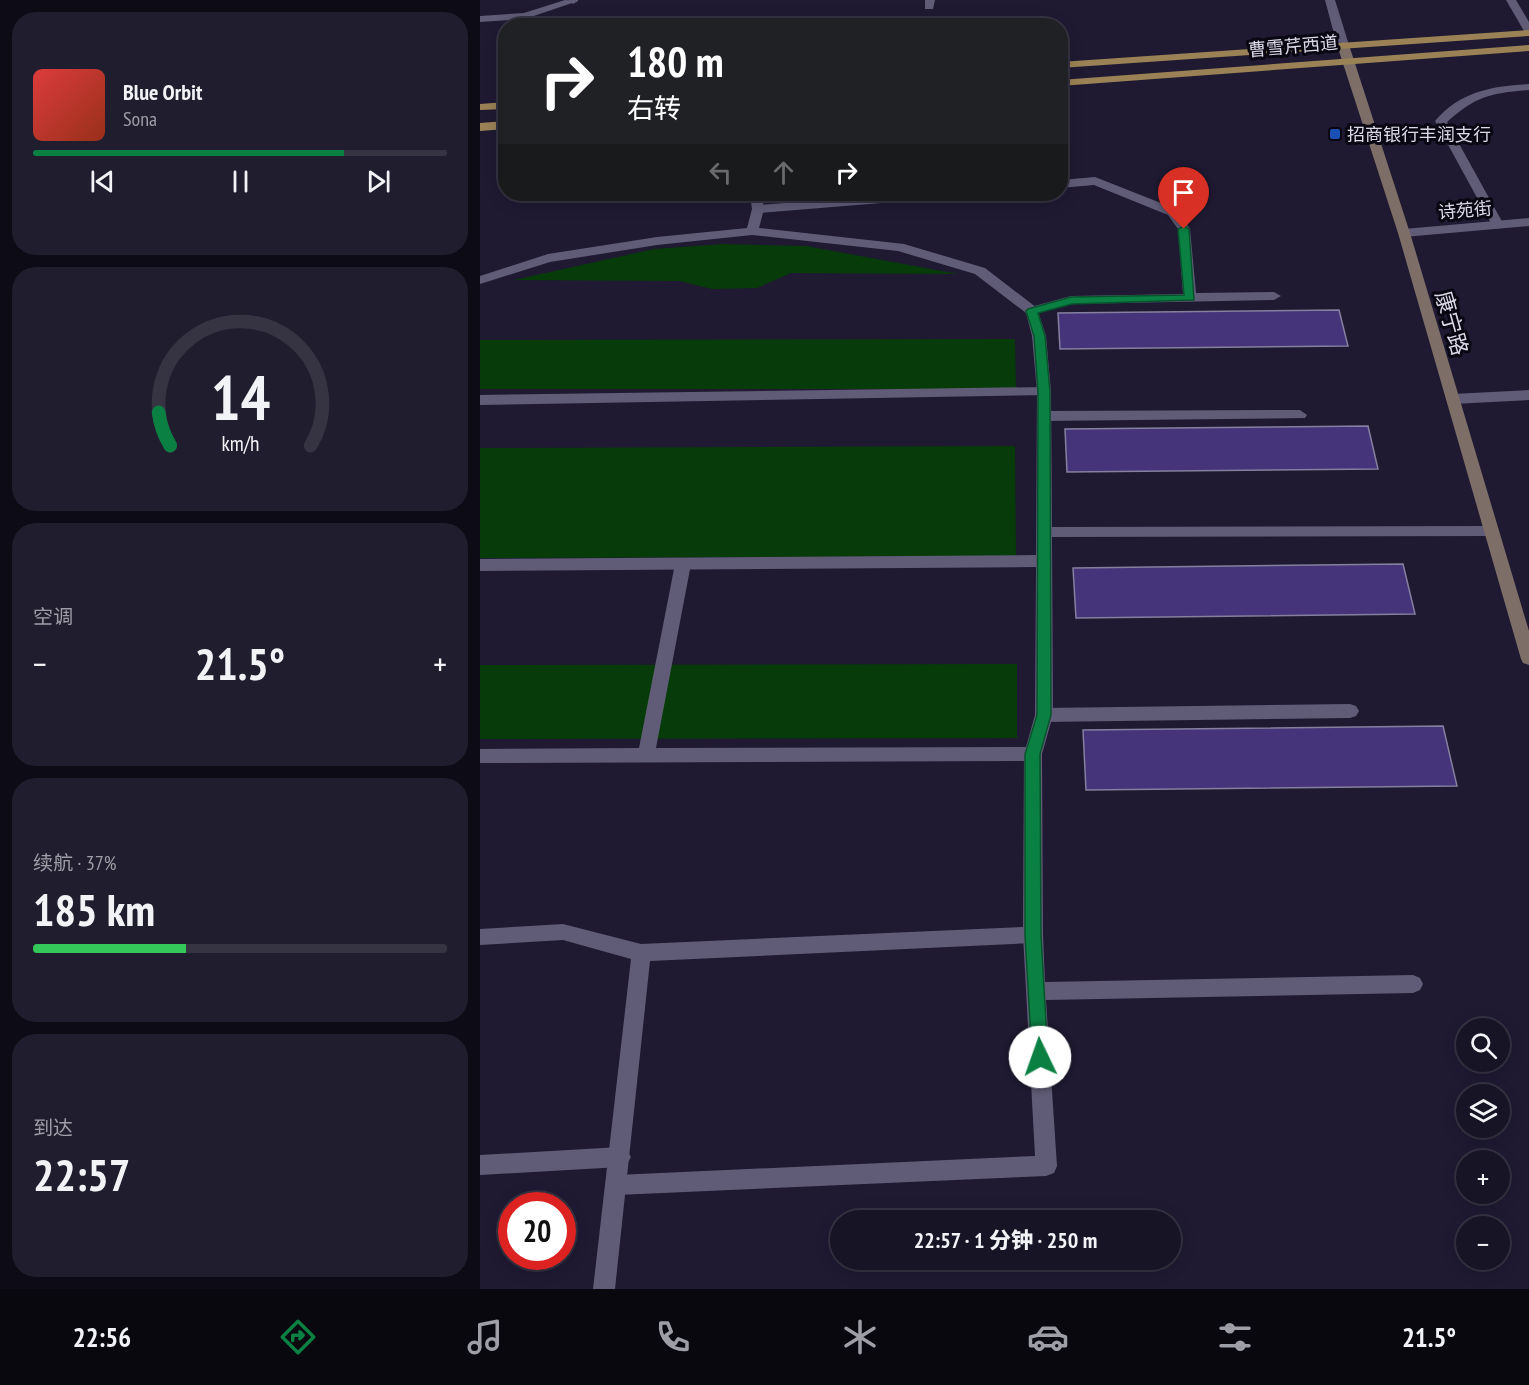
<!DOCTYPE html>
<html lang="zh">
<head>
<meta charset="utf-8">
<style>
	:root { --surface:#171426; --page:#201d2e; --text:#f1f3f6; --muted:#9e9ea7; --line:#363343; --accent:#0b8043 }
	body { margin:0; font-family:"PT Sans Narrow","Noto Sans SC",sans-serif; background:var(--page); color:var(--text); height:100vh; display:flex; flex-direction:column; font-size:22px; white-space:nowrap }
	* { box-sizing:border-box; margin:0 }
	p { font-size:20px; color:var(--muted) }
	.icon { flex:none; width:33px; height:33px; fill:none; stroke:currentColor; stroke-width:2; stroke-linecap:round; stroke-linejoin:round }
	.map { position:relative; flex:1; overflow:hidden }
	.drawer { display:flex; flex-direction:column; gap:12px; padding:12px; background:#0d0b15; width:480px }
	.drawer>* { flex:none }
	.top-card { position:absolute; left:18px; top:18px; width:570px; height:183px; border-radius:24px; box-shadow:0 3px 15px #0003,0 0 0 2px var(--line); background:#202124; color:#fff; overflow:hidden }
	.tools { position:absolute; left:976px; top:1018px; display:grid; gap:12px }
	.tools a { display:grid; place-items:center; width:54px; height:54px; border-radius:50%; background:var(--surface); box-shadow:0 3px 15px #0003,0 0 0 2px var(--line); font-size:30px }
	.speed { position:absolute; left:18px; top:1192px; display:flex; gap:12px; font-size:30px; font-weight:700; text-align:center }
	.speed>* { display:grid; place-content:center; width:78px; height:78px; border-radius:50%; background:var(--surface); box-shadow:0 3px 15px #0003,0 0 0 2px var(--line); line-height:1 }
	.speed .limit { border:9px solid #d22; background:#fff; color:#111 }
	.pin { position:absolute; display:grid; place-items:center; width:51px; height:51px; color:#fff; margin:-62px -26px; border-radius:50% 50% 50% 0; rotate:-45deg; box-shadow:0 0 6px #0007 }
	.pin .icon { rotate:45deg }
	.me { position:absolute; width:66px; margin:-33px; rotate:357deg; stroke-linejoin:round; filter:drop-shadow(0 0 4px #0008) }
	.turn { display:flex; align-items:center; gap:21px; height:126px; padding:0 30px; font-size:27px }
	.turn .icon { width:78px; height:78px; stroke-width:2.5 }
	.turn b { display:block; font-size:42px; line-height:51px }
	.lanes { display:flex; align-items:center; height:57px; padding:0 30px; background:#0003; justify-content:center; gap:30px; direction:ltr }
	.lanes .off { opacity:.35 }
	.big { font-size:45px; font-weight:800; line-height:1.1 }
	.drawer .tile { flex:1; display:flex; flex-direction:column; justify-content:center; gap:9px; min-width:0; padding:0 21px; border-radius:24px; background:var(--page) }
	.drawer .dial { align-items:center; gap:0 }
	.dial svg { height:156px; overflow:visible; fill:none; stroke:var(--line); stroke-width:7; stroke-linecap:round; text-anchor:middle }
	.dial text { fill:var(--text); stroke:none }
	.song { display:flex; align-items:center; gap:18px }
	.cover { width:72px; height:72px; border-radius:9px; background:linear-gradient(135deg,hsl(0 70% 55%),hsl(10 70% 35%)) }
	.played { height:6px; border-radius:3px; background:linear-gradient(90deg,var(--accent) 75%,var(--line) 75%) }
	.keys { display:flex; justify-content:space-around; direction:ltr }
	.heat { display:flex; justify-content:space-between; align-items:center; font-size:33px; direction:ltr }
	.charge { height:9px; border-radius:4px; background:linear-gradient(90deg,#34c759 37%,var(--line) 0) }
	.trip { position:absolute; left:350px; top:1210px; width:351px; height:60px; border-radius:30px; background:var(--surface); box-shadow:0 3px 15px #0003,0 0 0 2px var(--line); font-weight:800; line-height:60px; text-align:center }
	.dock { display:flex; height:96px; justify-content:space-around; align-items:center; background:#09080f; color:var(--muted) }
	.dock .icon { width:42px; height:42px }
	.dock .on { color:var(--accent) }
	.dock b { font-size:27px; color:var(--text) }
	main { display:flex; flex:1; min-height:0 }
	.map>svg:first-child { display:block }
	.green { fill:#073b09 }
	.building { fill:#45347a; stroke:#84809e; stroke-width:1.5 }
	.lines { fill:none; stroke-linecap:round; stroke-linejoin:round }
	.service { fill:#605c78; fill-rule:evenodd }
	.minor { fill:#605c78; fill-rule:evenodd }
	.tertiary { fill:#605c78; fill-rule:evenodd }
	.secondary { fill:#7d6f67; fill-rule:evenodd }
	.primary { fill:#9b8256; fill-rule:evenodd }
	.route { fill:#0b8043; stroke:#07532c; stroke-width:1.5 }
	.transit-dot { fill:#1a4fb4; stroke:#090711; stroke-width:2 }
	.labels { text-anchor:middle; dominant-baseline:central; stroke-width:6; stroke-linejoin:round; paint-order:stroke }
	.far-street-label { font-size:18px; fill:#dcdaea; stroke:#090711 }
	.far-poi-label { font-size:18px; fill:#dcdaea; stroke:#090711; text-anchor:start }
	.street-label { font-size:22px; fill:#dcdaea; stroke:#090711 }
</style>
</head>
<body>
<main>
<section class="drawer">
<div class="tile">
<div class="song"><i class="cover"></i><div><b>Blue Orbit</b><p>Sona</p></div></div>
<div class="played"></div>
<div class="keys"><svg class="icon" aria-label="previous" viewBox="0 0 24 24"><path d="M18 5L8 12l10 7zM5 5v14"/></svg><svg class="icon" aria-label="pause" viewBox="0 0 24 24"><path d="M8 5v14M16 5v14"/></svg><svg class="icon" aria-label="next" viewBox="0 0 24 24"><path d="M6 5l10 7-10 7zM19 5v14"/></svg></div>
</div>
<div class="tile dial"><svg viewBox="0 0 100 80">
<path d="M14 69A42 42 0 1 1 86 69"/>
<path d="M14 69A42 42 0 0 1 8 52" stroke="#0b8043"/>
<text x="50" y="56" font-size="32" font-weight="700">14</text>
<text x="50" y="72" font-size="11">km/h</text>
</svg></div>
<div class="tile"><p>空调</p>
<div class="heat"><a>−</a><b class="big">21.5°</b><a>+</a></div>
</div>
<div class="tile"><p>续航 · 37%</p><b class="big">185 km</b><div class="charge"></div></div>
<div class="tile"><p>到达</p><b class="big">22:57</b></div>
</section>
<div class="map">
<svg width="1049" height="1289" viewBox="0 0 1049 1289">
	<rect width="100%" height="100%" fill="#1f1a32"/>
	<g class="green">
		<polygon points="243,244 326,246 478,274 311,273 277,288 232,289 199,281 34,280 174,249"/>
		<polygon points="535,339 536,389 0,389 0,340"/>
		<polygon points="535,446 536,556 0,558 0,448"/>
		<polygon points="537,664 537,738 0,739 0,665"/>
	</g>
	<g class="building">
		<polygon points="859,310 868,346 580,349 578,313"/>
		<polygon points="888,426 898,469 587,472 585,429"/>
		<polygon points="923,564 935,614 596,618 593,568"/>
		<polygon points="963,726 977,786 606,790 603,730"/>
	</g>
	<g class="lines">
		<g class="service">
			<polygon points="85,0 98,1 45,19 0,22 0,16 44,13"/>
			<polygon points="445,0 455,0 453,9 445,9"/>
			<polygon points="1026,0 1036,0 1049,22 1049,34 1044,31"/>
			<path d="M1049 84V90C1011 93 996 96 967 122L1024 225 1018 229 1012 225 955 121C980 91 1013 86 1049 84Z"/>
			<polygon points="615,177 696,209 710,229 716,293 794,292 801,296 794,300 592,304 552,315 547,314 545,311 547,308 591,296 703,294 698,229 688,215 614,185 580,188 580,180"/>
			<polygon points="423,194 469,194 463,198 278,213 272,209 278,205"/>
			<polygon points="564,387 569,389 571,392 569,395 0,405 0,395"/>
			<polygon points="1049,390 1049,400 973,404 966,399 973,394"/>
			<polygon points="820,410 827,415 825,418 564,421 557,416 564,411"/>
			<polygon points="203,558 209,560 211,564 176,748 553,747 559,749 562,754 559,759 553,761 0,763 0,749 159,748 195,564 197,560"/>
			<polygon points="870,704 876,706 879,711 876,716 870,718 564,722 558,720 555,715 558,710 564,708"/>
			<polygon points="553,927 560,929 563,935 565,982 933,975 940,978 943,984 940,990 933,993 566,1000 577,1166 574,1173 566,1176 137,1195 129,1192 126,1185 129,1178 137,1175 555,1156 543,935 546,929"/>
			<polygon points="140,1147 147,1150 151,1157 147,1164 140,1167 0,1175 0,1155"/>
		</g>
		<g class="minor">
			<polygon points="88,0 98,0 98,1 93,4"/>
			<polygon points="270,194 282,194 284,209 279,228 424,244 505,268 557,308 566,336 571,392 572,527 1011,526 1016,527 1019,531 1016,535 1011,536 572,537 573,715 562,754 563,935 560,941 553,943 170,961 135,1289 113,1289 151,959 83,940 0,945 0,929 83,924 161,944 543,927 544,754 555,715 556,567 0,571 0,559 556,555 557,392 552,336 546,313 495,274 418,251 272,235 177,245 70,262 0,284 0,276 68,254 177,237 267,228 272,209"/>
			<polygon points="1049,218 1049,226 924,237 918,233 924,229"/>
		</g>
		<polygon class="tertiary" points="845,0 855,0 869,45 867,47 863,48 857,45"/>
		<polygon class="secondary" points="863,42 869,45 930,233 1049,631 1049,665 1043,663 1041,659 918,233 857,45"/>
		<g class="primary">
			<polygon points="1049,30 1049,36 580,68 580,62"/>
			<polygon points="1049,45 1049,51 580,86 580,80"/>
			<polygon points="26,102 26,109 0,110 0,104"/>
			<polygon points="26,121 26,129 0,131 0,123"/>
		</g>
	</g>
	<polygon class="route" points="704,226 709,229 714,300 592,304 558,313 565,336 570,392 571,715 560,754 561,935 568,1057 566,1062 560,1065 554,1062 552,1057 545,935 545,754 557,715 558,392 554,336 546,311 548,309 591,297 704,295 698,229"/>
	<rect class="transit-dot" x="849" y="128" width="12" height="12" rx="3"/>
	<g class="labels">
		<g class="far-street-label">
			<text transform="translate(813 46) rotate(-5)">曹雪芹西道</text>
			<text transform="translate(985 210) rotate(-5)">诗苑街</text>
		</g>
		<g class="far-poi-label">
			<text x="867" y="134">招商银行丰润支行</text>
		</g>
		<g class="street-label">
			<text transform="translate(972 323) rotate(74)">康宁路</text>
		</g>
	</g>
</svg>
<div class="tools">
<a><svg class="icon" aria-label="search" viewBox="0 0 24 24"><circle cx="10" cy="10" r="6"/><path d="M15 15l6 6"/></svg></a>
<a><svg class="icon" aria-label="layers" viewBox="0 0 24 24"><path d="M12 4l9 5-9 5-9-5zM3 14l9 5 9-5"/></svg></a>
<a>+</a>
<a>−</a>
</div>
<div class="speed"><div class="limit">20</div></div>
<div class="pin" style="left:704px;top:229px;background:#d93025"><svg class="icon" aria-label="arrive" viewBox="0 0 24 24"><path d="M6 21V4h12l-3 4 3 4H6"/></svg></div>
<svg class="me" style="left:560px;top:1057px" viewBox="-20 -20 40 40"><circle r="19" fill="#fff"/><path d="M0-13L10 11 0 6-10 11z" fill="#0b8043"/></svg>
<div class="trip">22:57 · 1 分钟 · 250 m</div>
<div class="top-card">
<div class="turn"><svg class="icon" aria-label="right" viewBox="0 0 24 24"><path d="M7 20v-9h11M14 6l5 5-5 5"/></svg><div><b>180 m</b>右转</div></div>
<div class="lanes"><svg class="icon off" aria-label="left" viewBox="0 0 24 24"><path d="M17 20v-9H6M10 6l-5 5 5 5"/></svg><svg class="icon off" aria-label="ahead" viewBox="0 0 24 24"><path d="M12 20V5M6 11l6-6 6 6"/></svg><svg class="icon" aria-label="right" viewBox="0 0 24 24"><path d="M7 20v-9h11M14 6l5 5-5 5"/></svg></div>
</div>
</div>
</main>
<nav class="dock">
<b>22:56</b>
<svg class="icon on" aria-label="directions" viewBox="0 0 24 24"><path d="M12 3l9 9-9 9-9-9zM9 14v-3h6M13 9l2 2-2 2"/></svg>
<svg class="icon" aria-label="music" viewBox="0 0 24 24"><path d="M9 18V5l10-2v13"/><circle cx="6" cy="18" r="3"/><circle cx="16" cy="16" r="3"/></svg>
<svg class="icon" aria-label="phone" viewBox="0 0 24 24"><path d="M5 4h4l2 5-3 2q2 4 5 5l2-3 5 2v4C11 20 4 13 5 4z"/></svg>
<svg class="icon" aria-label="climate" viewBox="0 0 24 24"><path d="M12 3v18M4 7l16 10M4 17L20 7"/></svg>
<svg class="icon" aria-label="car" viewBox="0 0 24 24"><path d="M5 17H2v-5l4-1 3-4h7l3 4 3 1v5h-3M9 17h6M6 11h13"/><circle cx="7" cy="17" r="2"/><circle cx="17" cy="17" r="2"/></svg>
<svg class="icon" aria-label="filters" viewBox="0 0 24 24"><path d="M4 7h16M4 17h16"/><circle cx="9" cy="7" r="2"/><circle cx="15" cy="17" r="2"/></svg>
<b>21.5°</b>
</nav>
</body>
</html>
